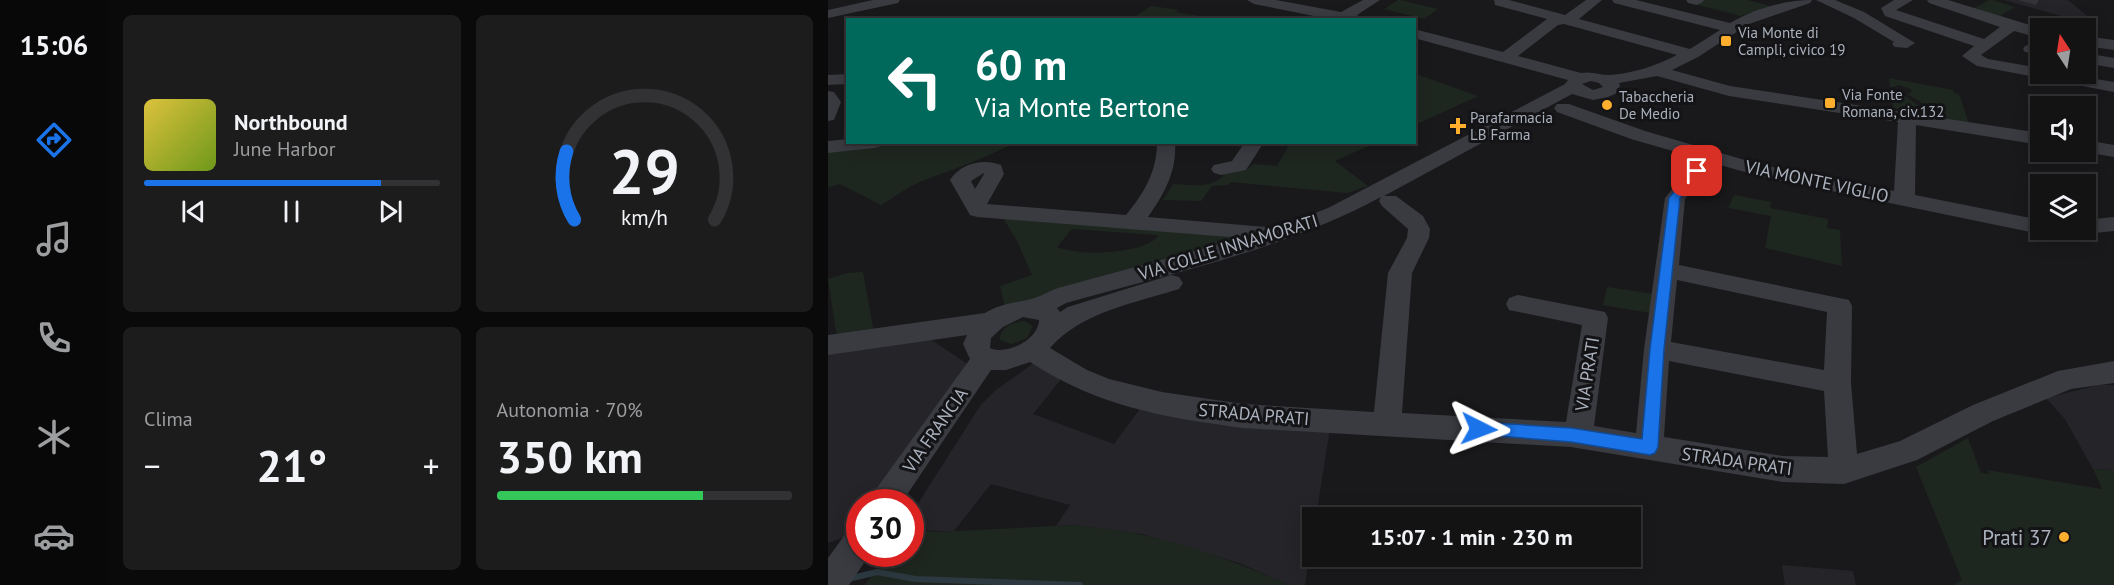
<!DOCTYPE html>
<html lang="it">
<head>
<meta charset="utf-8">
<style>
	:root { --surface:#131314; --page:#1c1c1d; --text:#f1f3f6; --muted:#9d9ea0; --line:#323234; --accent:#1a73e8 }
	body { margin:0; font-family:"PT Sans",sans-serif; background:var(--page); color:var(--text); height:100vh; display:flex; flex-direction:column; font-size:22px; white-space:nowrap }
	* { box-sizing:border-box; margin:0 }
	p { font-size:20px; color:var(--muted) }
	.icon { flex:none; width:33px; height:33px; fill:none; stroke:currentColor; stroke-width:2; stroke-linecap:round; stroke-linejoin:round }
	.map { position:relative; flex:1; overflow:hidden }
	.panel { display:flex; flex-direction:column; gap:15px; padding:15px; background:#0a0a0b; width:720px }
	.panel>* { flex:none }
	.guide { position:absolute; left:18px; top:18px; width:570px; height:126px; border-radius:0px; box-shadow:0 3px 15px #0003,0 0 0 2px var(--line); background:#00695c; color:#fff; overflow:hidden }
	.needle { width:39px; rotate:348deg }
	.fabs { position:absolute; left:1202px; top:18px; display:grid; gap:12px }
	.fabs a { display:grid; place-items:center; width:66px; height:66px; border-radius:0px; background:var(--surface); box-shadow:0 3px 15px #0003,0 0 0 2px var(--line); font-size:30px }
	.speed { position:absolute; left:18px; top:489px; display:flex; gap:12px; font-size:30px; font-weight:700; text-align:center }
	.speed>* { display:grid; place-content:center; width:78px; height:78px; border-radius:50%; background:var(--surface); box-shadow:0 3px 15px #0003,0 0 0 2px var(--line); line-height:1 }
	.speed .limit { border:9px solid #d22; background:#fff; color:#111 }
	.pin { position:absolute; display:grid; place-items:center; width:51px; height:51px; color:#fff; margin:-26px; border-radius:12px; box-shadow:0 3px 9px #0006 }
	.me { position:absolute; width:66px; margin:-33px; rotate:93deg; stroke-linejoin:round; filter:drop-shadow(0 0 4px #0008) }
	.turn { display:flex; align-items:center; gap:21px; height:126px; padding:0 30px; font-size:27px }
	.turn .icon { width:78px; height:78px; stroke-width:2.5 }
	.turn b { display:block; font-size:42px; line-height:51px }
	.big { font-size:45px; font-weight:600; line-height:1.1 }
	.panel .card { flex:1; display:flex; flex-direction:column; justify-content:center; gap:9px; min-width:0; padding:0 21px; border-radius:9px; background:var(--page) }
	.panel .dial { align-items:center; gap:0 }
	.dial svg { height:156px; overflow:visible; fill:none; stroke:var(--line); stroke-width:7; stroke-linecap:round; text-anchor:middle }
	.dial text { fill:var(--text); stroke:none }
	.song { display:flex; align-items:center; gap:18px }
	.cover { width:72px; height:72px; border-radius:9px; background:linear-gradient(135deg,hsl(50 70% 55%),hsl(80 70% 35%)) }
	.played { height:6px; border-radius:3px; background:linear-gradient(90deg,var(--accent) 80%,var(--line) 80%) }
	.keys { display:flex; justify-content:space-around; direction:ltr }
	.heat { display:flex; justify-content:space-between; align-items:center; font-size:33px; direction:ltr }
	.charge { height:9px; border-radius:4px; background:linear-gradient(90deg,#34c759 70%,var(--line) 0) }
	.panel .tiles { flex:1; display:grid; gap:15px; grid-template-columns:repeat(2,1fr) }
	.trip { position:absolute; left:474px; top:507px; width:339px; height:60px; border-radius:0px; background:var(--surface); box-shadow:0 3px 15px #0003,0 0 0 2px var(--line); font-weight:600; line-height:60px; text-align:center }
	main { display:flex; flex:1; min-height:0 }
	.tabs { display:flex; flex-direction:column; width:108px; justify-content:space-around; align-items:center; background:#080808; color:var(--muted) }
	.tabs .icon { width:42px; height:42px }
	.tabs .selected { color:var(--accent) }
	.tabs b { font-size:27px; color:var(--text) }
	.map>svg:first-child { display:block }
	.built { fill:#252529 }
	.green { fill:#1e271f; fill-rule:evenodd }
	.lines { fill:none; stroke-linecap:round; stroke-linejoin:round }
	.stream { stroke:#2d3941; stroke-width:6 }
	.minor { fill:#393b41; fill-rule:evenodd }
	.wall { fill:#323337 }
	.shaded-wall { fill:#232326 }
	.route { fill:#1a73e8; stroke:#114b97; stroke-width:1.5 }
	.poi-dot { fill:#ffae2d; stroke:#141417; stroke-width:2 }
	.labels { text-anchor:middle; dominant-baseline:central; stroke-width:6; stroke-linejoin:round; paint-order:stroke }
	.far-poi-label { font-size:15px; fill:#aab1bc; stroke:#141417; text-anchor:start }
	.street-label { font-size:18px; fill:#aab1bc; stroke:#141417 }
	.near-poi-label { font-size:21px; fill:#aab1bc; stroke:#141417; text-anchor:end }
</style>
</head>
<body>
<main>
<nav class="tabs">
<b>15:06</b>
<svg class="icon selected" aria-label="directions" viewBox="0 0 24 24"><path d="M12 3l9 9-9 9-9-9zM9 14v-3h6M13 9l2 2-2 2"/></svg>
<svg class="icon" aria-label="music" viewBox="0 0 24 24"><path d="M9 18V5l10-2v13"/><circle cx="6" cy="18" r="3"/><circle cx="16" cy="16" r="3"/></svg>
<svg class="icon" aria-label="phone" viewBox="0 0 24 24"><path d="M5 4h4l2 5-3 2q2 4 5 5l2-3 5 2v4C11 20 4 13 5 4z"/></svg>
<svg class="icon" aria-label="climate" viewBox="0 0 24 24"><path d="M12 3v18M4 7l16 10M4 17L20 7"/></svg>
<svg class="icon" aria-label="car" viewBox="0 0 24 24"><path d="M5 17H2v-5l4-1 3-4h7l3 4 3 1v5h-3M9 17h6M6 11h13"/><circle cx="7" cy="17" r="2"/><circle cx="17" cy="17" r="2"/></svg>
</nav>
<section class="panel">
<div class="tiles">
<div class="card">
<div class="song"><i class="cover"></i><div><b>Northbound</b><p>June Harbor</p></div></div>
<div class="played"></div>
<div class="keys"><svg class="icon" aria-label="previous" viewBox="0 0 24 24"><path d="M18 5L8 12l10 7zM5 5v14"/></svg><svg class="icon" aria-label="pause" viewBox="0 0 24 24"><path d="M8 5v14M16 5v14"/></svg><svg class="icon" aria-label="next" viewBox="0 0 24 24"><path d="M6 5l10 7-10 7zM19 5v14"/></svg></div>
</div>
<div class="card dial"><svg viewBox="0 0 100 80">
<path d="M14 69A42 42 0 1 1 86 69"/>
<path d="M14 69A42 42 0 0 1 10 34" stroke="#1a73e8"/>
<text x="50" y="56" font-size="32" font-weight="700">29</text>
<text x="50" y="72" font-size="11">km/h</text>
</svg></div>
<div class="card"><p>Clima</p>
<div class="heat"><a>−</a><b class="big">21°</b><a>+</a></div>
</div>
<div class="card"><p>Autonomia · 70%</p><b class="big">350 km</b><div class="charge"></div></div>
</div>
</section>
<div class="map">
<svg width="1286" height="585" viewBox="0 0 1286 585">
	<rect width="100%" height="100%" fill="#19191b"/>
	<g class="built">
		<polygon points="1176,0 1240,0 1263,19 1233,16"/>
		<polygon points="102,339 141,365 46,502 32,502 31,523 23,535 0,543 0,354"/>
		<polygon points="210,360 234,378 205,414 286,444 314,406 502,428 488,517 484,518 484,537 477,585 461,585 411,563 314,534 246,525 228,526 242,505 163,484 125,532 83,529 82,516 152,406 168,390"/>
		<polygon points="1271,385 1286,385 1286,470 1265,469 1237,419 1218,398"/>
		<polygon points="954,565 1025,571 1028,585 957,585"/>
	</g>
	<g class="green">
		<polygon points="570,0 572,0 610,9 596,19 556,9"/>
		<polygon points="870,0 919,0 943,6 913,16 866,4"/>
		<polygon points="1161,0 1165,0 1187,7 1169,18 1143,10"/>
		<polygon points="323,6 351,10 347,12 390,19 303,19"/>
		<polygon points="588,74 650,96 587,125"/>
		<polygon points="1061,78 1125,90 1126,93 1131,94 1141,124 1103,118 1102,114 1095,113 1098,109 1093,102 1079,94 1084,92 1083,89 1071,85 1065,87 1091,106 1082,111 1065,108"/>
		<path d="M90 142 186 143C156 159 125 169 92 182 79 187 65 198 53 205L12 184 0 187V151Z"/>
		<path d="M462 143H547L507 161 540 186 519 193 403 182 400 185 384 186 373 201 335 200 345 184C365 185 386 190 399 171L418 170 426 164 449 166Z"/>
		<polygon points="906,195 943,202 942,208 1000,219 999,228 1012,230 1014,266 937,248 943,216 900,208"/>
		<path d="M174 216 432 234 178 312 172 286 204 275 189 241ZM244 229 329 235 330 236C316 255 249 256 229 247Z"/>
		<polygon points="35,272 46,333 9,338 0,279 19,273"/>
		<polygon points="779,287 826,294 822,313 775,305"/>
		<path d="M196 321 205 326 199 338 183 344 172 340C171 328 184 322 196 321Z"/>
		<polygon points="1140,438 1153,473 1161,474 1159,470 1274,489 1265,469 1286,470 1286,585 1125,585 1134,580 1088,467"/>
		<path d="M246 525C269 528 293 530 315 535 366 546 413 564 461 585H37L58 554H82L83 529 110 532Z"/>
	</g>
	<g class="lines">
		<polyline class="stream" points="20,579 49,572 87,579 252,585"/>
		<g class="minor">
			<polygon points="45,0 72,0 70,3 0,18 0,10"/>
			<polygon points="419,0 448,0 513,12 535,0 552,0 529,15 538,20 506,20 426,4"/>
			<path d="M666 0H681L737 15 758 0H774L751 19 862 49 892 30 786 3 784 0H808L902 23C925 9 957 0 984 0L982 3 921 24 870 57 844 70 902 86 1212 133V145L1088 125 1087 195 1212 220V230H1221L1212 234 931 176 885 163 857 199 851 265 1021 300 1024 306 1023 383 1029 454 1072 441 1145 405 1230 371 1286 361V383L1243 389 1165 421 1089 460 1016 484 955 482 743 447 415 428C335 417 271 407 202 362L178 370H163L74 502H42L46 492 142 359 135 344 139 335 0 355V335L157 313C172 304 187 303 203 299 212 297 221 291 230 288L414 238 149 217 142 215 122 180C133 163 155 158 173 165L176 174 159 204 298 215C316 193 329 172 329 142H347C349 172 336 194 320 217L449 228 500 208 737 84 740 80 586 38V29L675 52 719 19 667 5ZM736 24 849 55C829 65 805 74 781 75 771 75 764 71 753 73L690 56 730 25ZM829 76 901 96 1070 122 1066 191 934 165 817 131 741 104H729L726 108 729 112 803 139 869 158 837 198 816 349 808 433 766 426 780 318 777 312 690 295 681 298 678 304 681 310 754 325 738 422 574 413 584 273 601 238 602 229 595 216 568 196H556L744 94 765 100 780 97 789 93 792 85 791 83ZM763 81 771 83 775 87 765 90 754 84ZM156 173V174L147 189 143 181ZM553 197 551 201 554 206 580 229 579 238 560 273 546 412 415 404 334 392 281 379 259 370 222 348C253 312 307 303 351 289L355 283 351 277 343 275 240 307 232 312 229 308 238 303C344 273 455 250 553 197ZM849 280 999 312 996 370 843 342ZM195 317 211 320C211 339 179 356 162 348L163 338 175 327ZM841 361 996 391 1000 457 955 456 836 437Z"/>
			<polygon points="858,0 875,0 876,1 869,5 860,3"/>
			<polygon points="988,0 1007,0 1036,12 1087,43 1079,48 1067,47 1064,44 1066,42 1026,18"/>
			<polygon points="1066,0 1085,0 1068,10 1156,39 1172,27 1101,3 1099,0 1120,0 1212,28 1212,38 1186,31 1153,55 1160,59 1212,68 1212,74 1238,74 1286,82 1286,92 1149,66 1134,56 1146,46 1057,16 1053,8"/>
			<polygon points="1257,36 1286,40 1286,50 1257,46"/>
			<polygon points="1203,44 1212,45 1212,55 1197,52 1195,49 1197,46"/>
			<polygon points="1257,53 1286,58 1286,68 1257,63"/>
			<polygon points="20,74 20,84 0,85 0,75"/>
			<polygon points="0,91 6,92 13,102 6,120 0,121"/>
			<polygon points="20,139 20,142 55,142 53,146 46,148 0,153 0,141"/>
			<polygon points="1257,140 1286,145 1286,157 1256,152"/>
			<polygon points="417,142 436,142 418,170 393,175 386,173 383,169 386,165 404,161"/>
			<polygon points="1286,217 1286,231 1257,234 1248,230 1257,230 1257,220"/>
			<polygon points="32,525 32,554 42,554 21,585 0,585 0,558 21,529"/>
		</g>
	</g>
	<polygon class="wall" points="1190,0 1216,0 1208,5"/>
	<polygon class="shaded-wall" points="1211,0 1216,0 1208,5"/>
	<polygon class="route" points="869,167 875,171 852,198 836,349 830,447 827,453 822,455 743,442 645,434 643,429 645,424 651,422 743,428 814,439 822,349 841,198 865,168"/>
	<g class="poi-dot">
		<rect x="892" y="35" width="12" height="12" rx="3"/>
		<rect x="996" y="97" width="12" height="12" rx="3"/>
		<circle cx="779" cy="105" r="6"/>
		<path d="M627 117h6v6h6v6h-6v6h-6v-6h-6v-6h6z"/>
		<circle cx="1236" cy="537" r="6"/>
	</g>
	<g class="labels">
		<g class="far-poi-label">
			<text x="910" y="32">Via Monte di<tspan x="910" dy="17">Campli, civico 19</tspan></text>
			<text x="1014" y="94">Via Fonte<tspan x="1014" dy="17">Romana, civ.132</tspan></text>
			<text x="791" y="96">Tabaccheria<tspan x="791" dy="17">De Medio</tspan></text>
			<text x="642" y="117">Parafarmacia<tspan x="642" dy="17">LB Farma</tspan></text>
		</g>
		<g class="street-label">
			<text transform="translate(989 181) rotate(12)">VIA MONTE VIGLIO</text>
			<text transform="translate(400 247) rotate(-17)">VIA COLLE INNAMORATI</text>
			<text transform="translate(759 374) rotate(-81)">VIA PRATI</text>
			<text transform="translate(426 414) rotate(5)">STRADA PRATI</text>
			<text transform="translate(107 430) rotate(-55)">VIA FRANCIA</text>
			<text transform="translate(909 461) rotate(8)">STRADA PRATI</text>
		</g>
		<g class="near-poi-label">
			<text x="1224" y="537">Prati 37</text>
		</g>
	</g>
</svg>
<div class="fabs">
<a><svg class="needle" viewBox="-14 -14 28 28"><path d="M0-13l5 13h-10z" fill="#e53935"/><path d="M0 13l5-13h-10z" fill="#9d9ea0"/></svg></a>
<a><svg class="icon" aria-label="sound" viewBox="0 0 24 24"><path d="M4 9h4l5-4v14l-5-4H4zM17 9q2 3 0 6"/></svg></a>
<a><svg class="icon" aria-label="layers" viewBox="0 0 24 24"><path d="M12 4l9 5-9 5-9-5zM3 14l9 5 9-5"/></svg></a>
</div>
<div class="speed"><div class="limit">30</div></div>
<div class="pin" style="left:869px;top:171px;background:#d93025"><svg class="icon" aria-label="arrive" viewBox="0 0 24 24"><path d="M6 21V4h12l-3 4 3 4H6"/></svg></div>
<svg class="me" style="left:651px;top:429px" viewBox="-20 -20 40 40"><path d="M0-17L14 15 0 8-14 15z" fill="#1a73e8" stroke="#fff" stroke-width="4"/></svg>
<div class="trip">15:07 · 1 min · 230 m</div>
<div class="guide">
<div class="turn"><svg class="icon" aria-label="left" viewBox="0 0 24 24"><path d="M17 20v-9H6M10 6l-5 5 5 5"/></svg><div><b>60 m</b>Via Monte Bertone</div></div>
</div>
</div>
</main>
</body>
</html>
